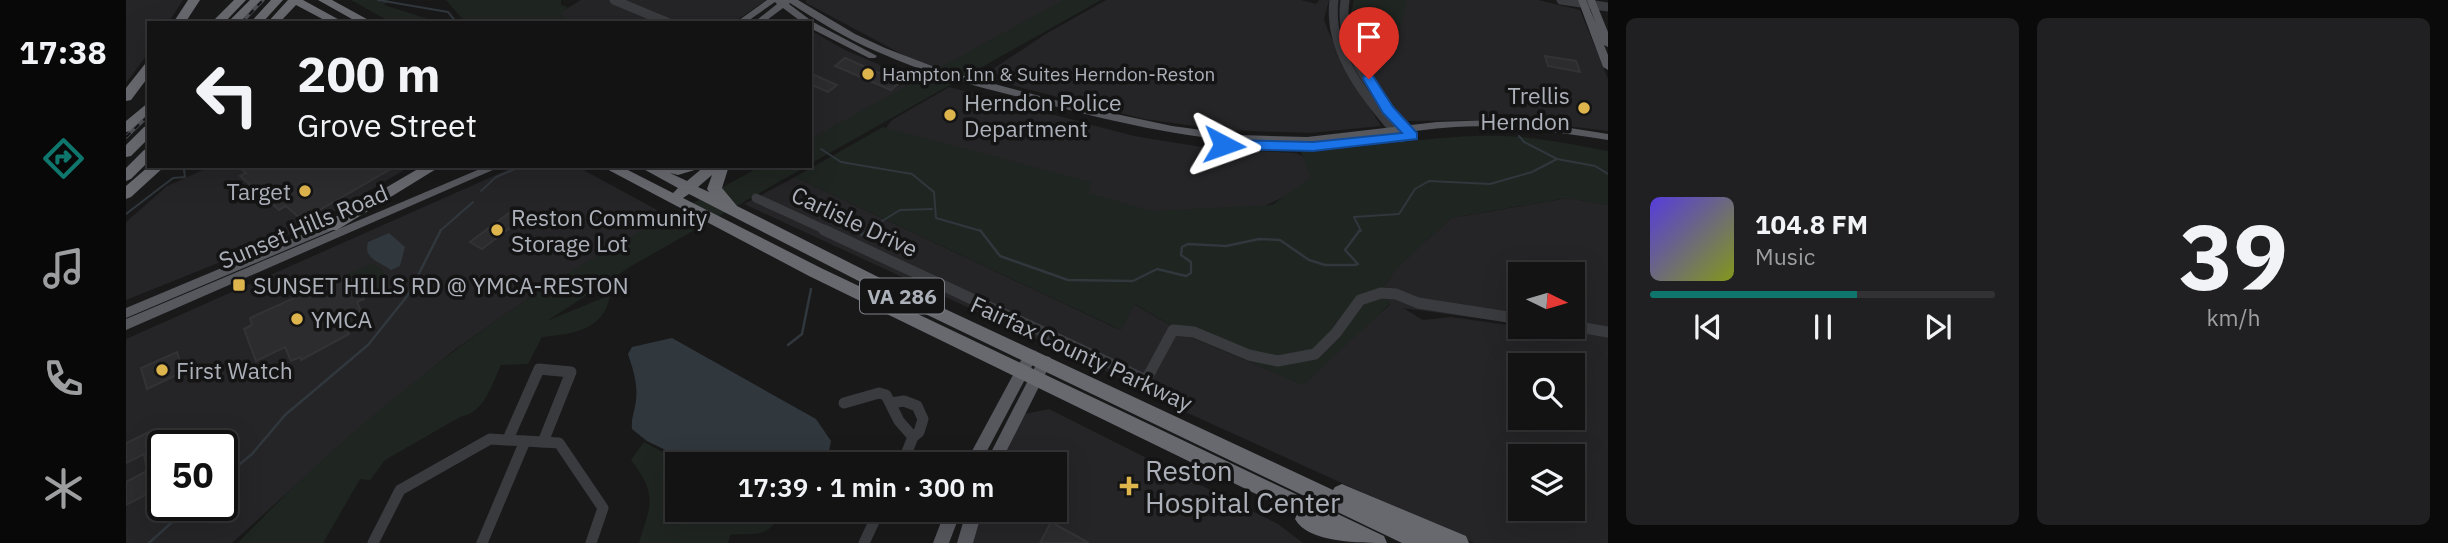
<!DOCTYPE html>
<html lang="en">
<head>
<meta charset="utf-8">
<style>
	:root { --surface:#131314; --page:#202022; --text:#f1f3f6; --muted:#9d9ea0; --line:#323234; --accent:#0f766e }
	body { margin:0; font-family:"IBM Plex Sans",sans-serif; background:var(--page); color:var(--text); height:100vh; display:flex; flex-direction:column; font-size:26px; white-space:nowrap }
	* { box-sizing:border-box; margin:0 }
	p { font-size:23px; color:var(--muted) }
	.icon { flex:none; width:38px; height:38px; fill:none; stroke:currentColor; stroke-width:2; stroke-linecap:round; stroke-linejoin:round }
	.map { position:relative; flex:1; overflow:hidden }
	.sheet { display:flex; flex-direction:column; gap:18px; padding:18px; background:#0a0a0b; width:840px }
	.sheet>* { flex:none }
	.hud { position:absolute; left:21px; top:21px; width:665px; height:147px; border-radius:0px; box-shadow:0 7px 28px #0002,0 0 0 2px var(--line); background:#131314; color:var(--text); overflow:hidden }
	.needle { width:46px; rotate:95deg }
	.buttons { position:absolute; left:1382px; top:262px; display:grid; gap:14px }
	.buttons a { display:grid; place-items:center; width:77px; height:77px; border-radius:0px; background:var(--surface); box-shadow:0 7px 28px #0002,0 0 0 2px var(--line); font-size:35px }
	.speed { position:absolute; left:21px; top:430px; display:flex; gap:14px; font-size:35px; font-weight:700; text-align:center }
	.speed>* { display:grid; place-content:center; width:91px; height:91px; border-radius:50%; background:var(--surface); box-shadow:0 7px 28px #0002,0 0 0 2px var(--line); line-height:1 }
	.speed .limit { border:4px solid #111; border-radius:10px; background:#fff; color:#111 }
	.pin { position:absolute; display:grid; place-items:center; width:60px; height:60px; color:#fff; margin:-72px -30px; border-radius:50% 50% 50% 0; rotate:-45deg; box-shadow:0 0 7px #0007 }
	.pin .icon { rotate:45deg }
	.me { position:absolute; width:77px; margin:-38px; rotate:94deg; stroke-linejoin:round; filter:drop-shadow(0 0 5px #0008) }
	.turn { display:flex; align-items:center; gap:24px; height:147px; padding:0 35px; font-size:32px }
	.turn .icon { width:91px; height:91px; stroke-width:2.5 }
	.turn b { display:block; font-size:49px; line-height:60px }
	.sheet .widget { flex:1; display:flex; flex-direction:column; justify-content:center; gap:10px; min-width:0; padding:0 24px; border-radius:10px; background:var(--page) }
	.sheet .dial { align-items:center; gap:0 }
	.dial b { font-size:91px; line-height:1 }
	.song { display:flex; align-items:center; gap:21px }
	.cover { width:84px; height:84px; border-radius:10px; background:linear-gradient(135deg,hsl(250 70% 55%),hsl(70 70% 35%)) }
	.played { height:7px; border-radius:4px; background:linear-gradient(90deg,var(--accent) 60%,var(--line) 60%) }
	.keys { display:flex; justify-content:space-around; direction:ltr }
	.sheet .tiles { flex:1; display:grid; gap:18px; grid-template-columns:repeat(2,1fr) }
	.trip { position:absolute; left:539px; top:452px; width:402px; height:70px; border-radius:0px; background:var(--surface); box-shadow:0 7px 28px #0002,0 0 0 2px var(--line); font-weight:600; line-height:70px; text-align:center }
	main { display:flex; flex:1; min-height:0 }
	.tab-bar { display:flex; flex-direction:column; width:126px; justify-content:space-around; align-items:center; background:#080808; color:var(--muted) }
	.tab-bar .icon { width:49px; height:49px }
	.tab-bar .on { color:var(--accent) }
	.tab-bar b { font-size:32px; color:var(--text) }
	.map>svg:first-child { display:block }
	.built { fill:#252527; fill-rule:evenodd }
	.green { fill:#1f2520 }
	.water { fill:#30373d }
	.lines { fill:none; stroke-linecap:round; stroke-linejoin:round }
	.stream-far1 { stroke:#30373d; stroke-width:2 }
	.stream { stroke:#30373d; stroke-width:2.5 }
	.building { fill:#2c2c2e; stroke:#333336; stroke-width:2 }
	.minor-far1 { stroke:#3a3b3f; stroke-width:9 }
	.minor { stroke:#3a3b3f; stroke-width:11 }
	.major { fill:#56585e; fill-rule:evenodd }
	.highway { fill:#67696f; fill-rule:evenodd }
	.rail-casing { stroke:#4d4f54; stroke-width:3.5 }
	.rail { stroke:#141415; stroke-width:2; stroke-dasharray:6; stroke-linecap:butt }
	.route { fill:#1a73e8; stroke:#114b97; stroke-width:2 }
	.poi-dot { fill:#deb44d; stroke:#141415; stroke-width:2.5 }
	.labels { text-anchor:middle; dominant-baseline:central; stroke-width:7; stroke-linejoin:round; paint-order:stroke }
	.far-poi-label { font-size:19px; fill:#acb0b9; stroke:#141415; text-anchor:start }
	.shield { fill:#141415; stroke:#7e8188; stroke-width:2 }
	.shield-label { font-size:21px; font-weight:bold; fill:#acb0b9 }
	.poi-label { font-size:23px; fill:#acb0b9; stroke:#141415; text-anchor:start }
	.street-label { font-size:23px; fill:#acb0b9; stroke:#141415 }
	.near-poi-label { font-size:28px; fill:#acb0b9; stroke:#141415; text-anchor:start }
</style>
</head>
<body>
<main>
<nav class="tab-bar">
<b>17:38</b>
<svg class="icon on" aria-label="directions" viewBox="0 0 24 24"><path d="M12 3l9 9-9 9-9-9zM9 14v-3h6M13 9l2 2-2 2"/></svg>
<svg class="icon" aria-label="music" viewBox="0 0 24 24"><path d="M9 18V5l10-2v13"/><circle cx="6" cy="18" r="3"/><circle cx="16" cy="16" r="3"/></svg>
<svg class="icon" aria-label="phone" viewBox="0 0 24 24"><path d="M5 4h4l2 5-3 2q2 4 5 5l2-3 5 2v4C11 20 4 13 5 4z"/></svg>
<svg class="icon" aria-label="climate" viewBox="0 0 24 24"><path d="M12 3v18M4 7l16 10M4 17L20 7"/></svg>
</nav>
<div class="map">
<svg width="1482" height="543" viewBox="0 0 1482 543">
	<rect width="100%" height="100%" fill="#19191a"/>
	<g class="built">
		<polygon points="0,0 57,0 42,23 23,23 23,52 0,83"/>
		<polygon points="455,0 640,0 607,23 448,23 430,15"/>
		<polygon points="680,0 938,0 813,69 785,59 680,3"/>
		<polygon points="980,0 1175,0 1190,4 1193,0 1203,0 1198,19 1202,31 1225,77 1255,126 1184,133 1097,130 1018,119 889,86 858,75 918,35"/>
		<polygon points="1278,0 1412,0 1454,10 1482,79 1482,131 1392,120 1387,114 1369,114 1373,120 1279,121 1258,99 1242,96 1258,41 1268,43"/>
		<polygon points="684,30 719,50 791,81 684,140"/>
		<polygon points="823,87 1008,136 1088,149 1170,153 1210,171 1125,213 1019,213 753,137 766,120"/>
		<polygon points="86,166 285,166 182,227 0,300 0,222 41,186"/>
		<path d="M390 166H450L544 217 403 298 327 351 213 446 106 543H0V339ZM37 446H96V506H37Z"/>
		<path d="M669 177 994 330 1008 304 1062 336 1171 382 1264 305 1259 285 1270 268 1325 218 1442 198 1482 205V543H1348L1033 400 1034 396 618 204ZM1395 275H1447V327H1395L1325 317 1297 320 1277 308 1395 324ZM1395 366H1447V418H1395ZM1395 457H1447V509H1395Z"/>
		<polygon points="923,409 1152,524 1177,543 846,543 858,509 929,509 929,464 875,464 898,414"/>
	</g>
	<g class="green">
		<polygon points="225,0 263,0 258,5 302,19 301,23 266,23"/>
		<polygon points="320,0 435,0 435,5 442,7 435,13 444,23 340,23"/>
		<polygon points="937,0 975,0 684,164 684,139"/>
		<polygon points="1228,0 1281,0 1273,34 1252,32 1237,39 1229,37 1224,17"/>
		<path d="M757 127 965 182 962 193 1026 211 1146 205 1185 177 1175 152C1241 149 1309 134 1375 136 1411 137 1446 144 1482 151V205L1441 198 1325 218 1271 268 1259 285 1264 304 1177 385 1064 337 1009 304 995 330 669 177Z"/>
		<path d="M635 166H681L507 265 421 321 484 295C478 331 446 334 416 337L402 364 375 365C365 386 359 412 334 417L259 460 244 480 234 479 197 543H112C192 458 291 375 387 309 465 255 552 212 635 166Z"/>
		<polygon points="245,264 256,269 260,277 258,289 238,298 228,279 221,282 217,276"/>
		<path d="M518 442 559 464H551V509H656C643 540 632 532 604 535L602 543H513C525 504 532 495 505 460Z"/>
	</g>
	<g class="water">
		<path d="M263 233 279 247 274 266 265 270C253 261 237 259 242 242Z"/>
		<path d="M546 338 690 419 705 441 701 462 568 464 521 441 506 429C505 417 509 411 510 400 512 384 507 369 502 354L506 347Z"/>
	</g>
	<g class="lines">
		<g class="stream-far1">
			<polyline points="252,0 322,12 331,23"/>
			<polyline points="1393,136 1398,142 1431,159"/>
			<polyline points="695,149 715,162 786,174 808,192 810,218 855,231"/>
			<polyline points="355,191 370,177 396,166"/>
			<polyline points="0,214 47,178 59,177 58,170 65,166"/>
			<polyline points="314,231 347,202"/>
			<polyline points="740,231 774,210 806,209"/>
			<polyline points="1235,231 1228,217 1273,214 1289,189 1303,181 1364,184 1406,172 1431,159 1469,166 1482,174"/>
		</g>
		<g class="stream">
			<polyline points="854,230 874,256 942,280 1007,281 1031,269 1060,276 1065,273 1065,262 1055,255 1056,247 1062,244 1100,246 1133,239 1154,240 1183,260 1199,265 1229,265 1232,264 1219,250 1234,230"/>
			<polyline points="735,235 742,230"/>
			<polyline points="662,345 676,334 685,289"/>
			<polyline points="96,479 126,454 159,415 242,345 282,295 315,230"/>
			<polyline points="23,543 64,506"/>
		</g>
	</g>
	<g class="building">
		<polygon points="1419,56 1450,61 1454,72 1422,66"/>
		<polygon points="719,58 774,82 765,90 709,66"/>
		<polygon points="684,73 711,85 702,92 684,84"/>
		<polygon points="111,166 270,166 176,220 160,206 153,210 114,176 120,173"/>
		<polygon points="387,210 398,217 356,249 344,242"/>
		<polygon points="217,276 221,282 228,279 238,299 231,302 235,311 216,320 223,334 175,360 174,357 165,361 159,347 130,361 118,329 126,325 124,318"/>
		<polygon points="51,352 57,372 21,389 15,368"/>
		<polygon points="46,429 50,446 37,446 37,486 0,505 0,482 21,471 18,454 0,463 0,443 27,430 29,437"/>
		<polygon points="925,522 963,543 914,543"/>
	</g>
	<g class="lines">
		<g class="minor-far1">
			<polyline points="488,0 543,23"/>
			<path d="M1208 0C1201 52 1242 101 1275 138"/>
			<path d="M1219 0C1211 52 1253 100 1286 136"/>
			<polyline points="1435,0 1482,7"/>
			<polyline points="630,198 702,231"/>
		</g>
		<g class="minor">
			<polyline points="698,230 1020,380 1047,330 1068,332 1123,355 1152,361 1189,354 1210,333 1234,300 1255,293 1270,294 1292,303 1395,319"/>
			<polyline points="1447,326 1482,332"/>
			<polyline points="718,403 753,393 760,395 773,421 787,437 776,464"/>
			<polyline points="765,403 778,401 791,406 797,419 793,432 787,437"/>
			<polyline points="382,439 413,369 445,372 417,442"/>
			<polyline points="247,543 274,490 364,439 433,443 477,508 465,543"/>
			<polyline points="356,543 399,441"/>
			<polyline points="738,543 754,509"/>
		</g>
		<g class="major">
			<path d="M641 0H672L729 34 759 48 819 71 948 105 1046 126 1113 135 1181 137 1311 122 1368 120 1425 125 1482 134V140C1431 132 1380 124 1329 127 1279 130 1231 142 1181 143 1094 146 1008 127 924 105 866 90 807 77 752 52 721 39 692 21 664 3L663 4 687 22 751 56 749 58H743L684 28V23H677L657 8 637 23H627L651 4 649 2 619 23H609Z"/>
			<polygon points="1452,0 1460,0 1470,24 1461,0 1469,0 1482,32 1482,47 1478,45 1482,55 1482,70 1477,67"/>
			<polygon points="361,166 376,166 0,330 0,319"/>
			<polygon points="215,218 221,222 219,225 0,318 0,308"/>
			<polygon points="905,350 910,351 912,355 854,464 839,464 900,351"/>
			<polygon points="919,356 924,357 926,361 874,464 859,464 914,357"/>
			<polygon points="820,509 836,509 823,543 807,543"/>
			<polygon points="841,509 857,509 847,543 831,543"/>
		</g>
		<g class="highway">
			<polygon points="62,0 74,0 59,23 47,23"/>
			<polygon points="108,0 120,0 98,23 85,23"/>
			<polygon points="124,0 136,0 114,23 101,23"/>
			<polygon points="145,0 157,0 136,23 124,23"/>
			<polygon points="162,0 177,0 219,23 204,23 170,5 153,23 141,23"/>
			<polygon points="192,0 206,0 248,23 233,23"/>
			<polygon points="23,63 23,76 5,100 0,101 0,88 19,64"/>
			<polygon points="23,102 23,113 5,131 0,132 0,121"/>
			<polygon points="23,126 23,138 5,156 0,157 0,145 18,127"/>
			<polygon points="23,149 23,161 5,179 0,181 0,168 18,150"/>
			<polygon points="23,166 39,166 5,197 0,199 0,186"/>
			<polygon points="297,166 315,166 211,230 201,230 199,226 201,222"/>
			<path d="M475 166H494L547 193 552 188 512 166H574L572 169 552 175 544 173 561 181 579 166H603L596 188 611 206 772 287 1207 490 1209 487 1216 484 1223 487 1340 536 1343 543H1276L760 295 563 194 557 198 695 268 1258 536 1261 543C1235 543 1182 543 1169 519L1171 514 683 276ZM586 175 581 189 583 192 572 187Z"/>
		</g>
		<defs>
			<g id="rail">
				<polyline points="115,23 137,0"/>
				<polyline points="0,137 23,115"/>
			</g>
		</defs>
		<use href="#rail" class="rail-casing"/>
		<use href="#rail" class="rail"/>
	</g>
	<polygon class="route" points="1238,76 1247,76 1267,107 1291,133 1291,139 1187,151 1098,149 1092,145 1098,140 1187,142 1276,133 1257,113 1237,79"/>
	<g class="poi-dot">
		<circle cx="742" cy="74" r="7"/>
		<circle cx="1458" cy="108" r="7"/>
		<circle cx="824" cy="115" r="7"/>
		<circle cx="179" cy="191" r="7"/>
		<circle cx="371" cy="230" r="7"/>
		<rect x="106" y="278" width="14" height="14" rx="3.5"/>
		<circle cx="171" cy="319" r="7"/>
		<circle cx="36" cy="370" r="7"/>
		<path d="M999.5 475.5h7v7h7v7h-7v7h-7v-7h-7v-7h7z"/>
	</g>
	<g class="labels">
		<g class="far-poi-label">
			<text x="756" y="74">Hampton Inn &amp; Suites Herndon-Reston</text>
		</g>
		<rect class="shield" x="734" y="278.5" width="84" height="35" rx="5"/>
		<g class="shield-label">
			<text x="776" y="296">VA 286</text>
		</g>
		<g class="poi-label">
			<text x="1444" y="95" text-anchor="end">Trellis<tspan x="1444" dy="26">Herndon</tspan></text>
			<text x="838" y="102">Herndon Police<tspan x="838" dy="26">Department</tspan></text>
			<text x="165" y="191" text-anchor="end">Target</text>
			<text x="385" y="217">Reston Community<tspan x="385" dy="26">Storage Lot</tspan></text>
			<text x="127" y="285">SUNSET HILLS RD @ YMCA-RESTON</text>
			<text x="185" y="319">YMCA</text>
			<text x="50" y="370">First Watch</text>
		</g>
		<g class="street-label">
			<text transform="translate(729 221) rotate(25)">Carlisle Drive</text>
			<text transform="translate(177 226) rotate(-23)">Sunset Hills Road</text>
			<text transform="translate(956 353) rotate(25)">Fairfax County Parkway</text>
		</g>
		<g class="near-poi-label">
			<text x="1019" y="470">Reston<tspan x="1019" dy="32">Hospital Center</tspan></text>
		</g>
	</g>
</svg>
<div class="buttons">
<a><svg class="needle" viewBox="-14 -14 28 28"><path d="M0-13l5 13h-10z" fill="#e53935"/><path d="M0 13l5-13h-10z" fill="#9d9ea0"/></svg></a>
<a><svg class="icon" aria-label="search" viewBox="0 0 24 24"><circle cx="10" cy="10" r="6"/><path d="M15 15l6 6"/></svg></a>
<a><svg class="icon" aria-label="layers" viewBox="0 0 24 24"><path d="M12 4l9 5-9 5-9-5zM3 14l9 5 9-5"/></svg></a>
</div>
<div class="speed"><div class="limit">50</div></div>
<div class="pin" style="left:1243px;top:79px;background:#d93025"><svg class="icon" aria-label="arrive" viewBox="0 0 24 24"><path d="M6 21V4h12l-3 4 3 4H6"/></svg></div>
<svg class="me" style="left:1098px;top:145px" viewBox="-20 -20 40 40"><path d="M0-17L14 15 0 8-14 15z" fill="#1a73e8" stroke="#fff" stroke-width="4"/></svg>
<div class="trip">17:39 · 1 min · 300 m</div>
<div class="hud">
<div class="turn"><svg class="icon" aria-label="left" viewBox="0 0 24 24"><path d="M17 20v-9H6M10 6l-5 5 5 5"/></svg><div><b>200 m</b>Grove Street</div></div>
</div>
</div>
<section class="sheet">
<div class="tiles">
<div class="widget">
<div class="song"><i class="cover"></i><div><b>104.8 FM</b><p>Music</p></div></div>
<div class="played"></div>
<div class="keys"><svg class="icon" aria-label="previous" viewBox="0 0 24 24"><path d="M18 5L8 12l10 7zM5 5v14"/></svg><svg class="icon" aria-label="pause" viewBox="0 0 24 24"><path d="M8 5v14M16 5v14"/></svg><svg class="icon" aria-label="next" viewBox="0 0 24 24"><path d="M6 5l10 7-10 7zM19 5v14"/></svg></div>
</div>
<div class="widget dial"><b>39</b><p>km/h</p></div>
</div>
</section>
</main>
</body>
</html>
